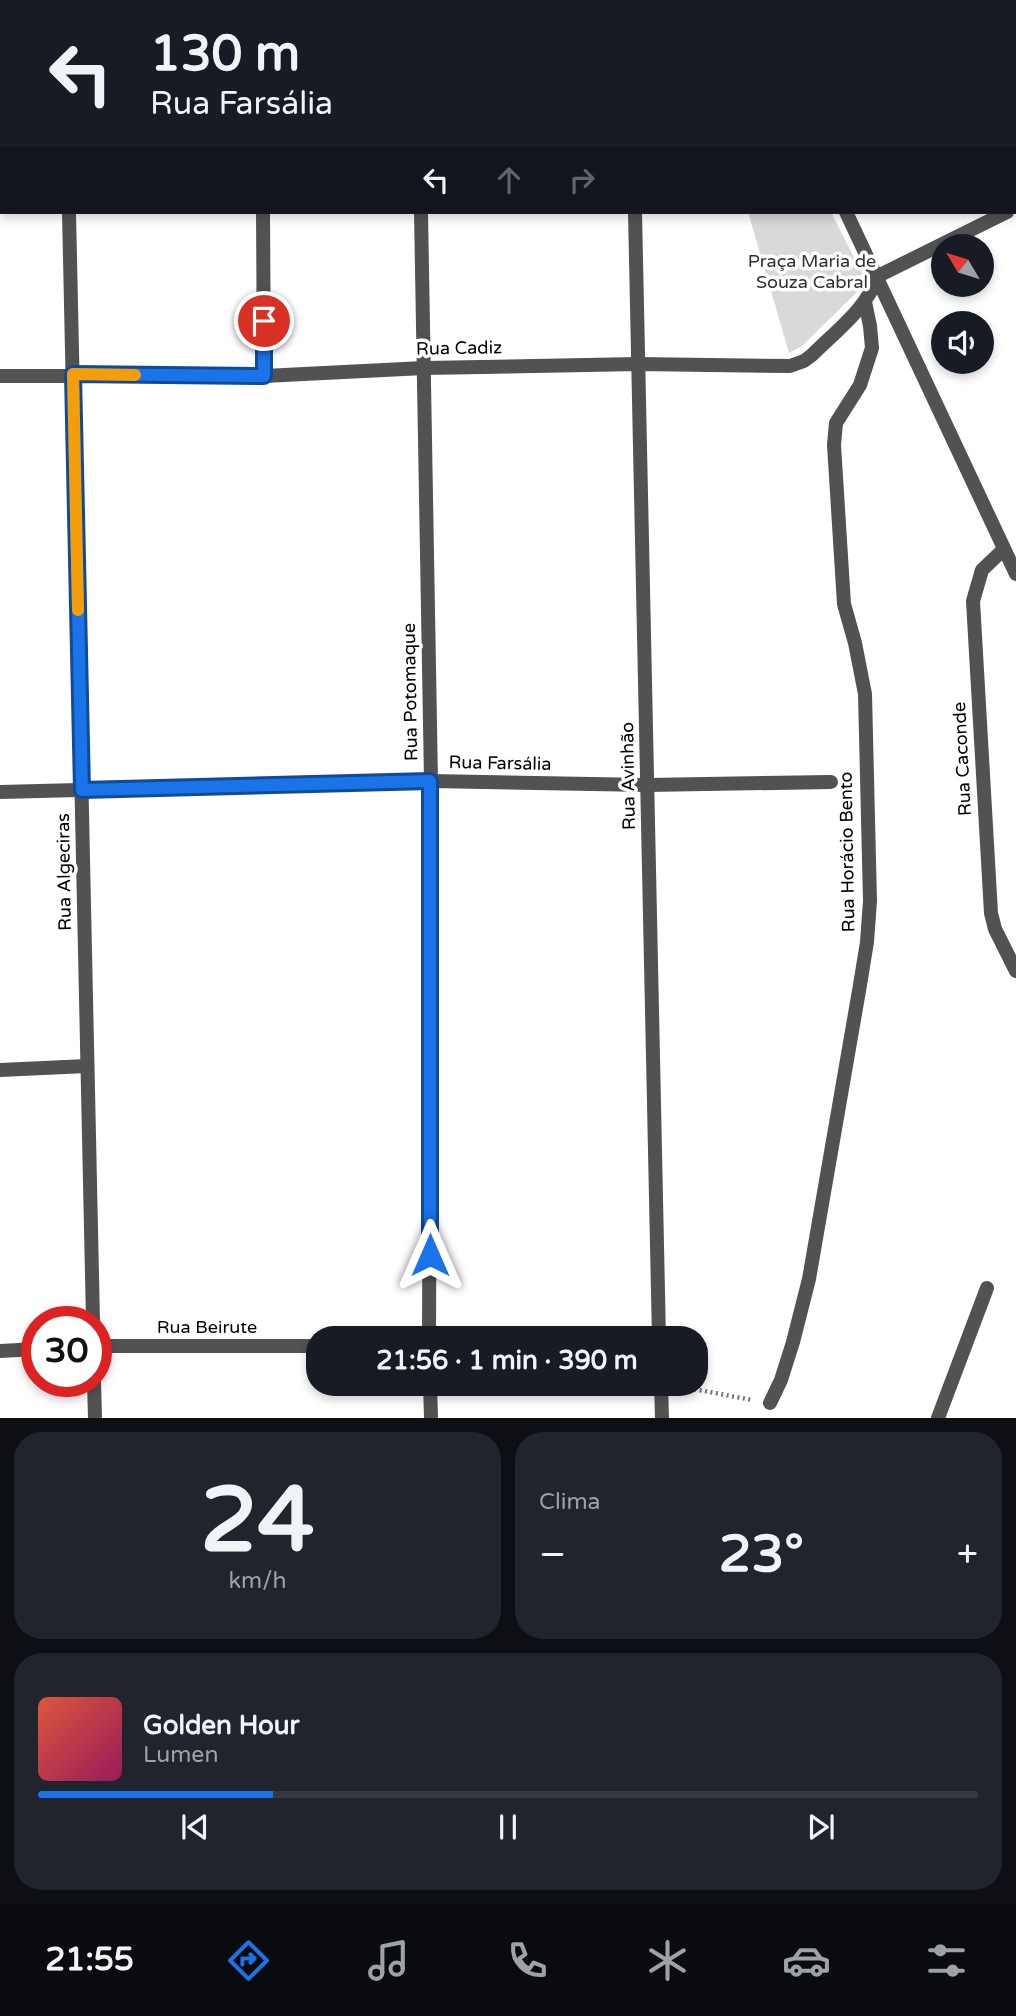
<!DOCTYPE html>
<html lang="pt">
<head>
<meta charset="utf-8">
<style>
	:root { --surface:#171b24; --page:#20242c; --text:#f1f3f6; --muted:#9ea1a6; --line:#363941; --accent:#1a73e8 }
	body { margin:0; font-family:"Varela Round",sans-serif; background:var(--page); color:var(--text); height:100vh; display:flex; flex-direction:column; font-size:26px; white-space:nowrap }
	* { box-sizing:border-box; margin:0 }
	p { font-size:23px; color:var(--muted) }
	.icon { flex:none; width:38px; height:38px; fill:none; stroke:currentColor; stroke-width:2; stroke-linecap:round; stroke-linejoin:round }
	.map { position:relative; height:1418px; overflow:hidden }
	.drawer { display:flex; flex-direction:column; gap:14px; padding:14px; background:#0d0f14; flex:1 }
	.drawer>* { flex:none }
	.top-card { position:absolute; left:0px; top:0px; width:1017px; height:214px; box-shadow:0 4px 10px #0003; background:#171b24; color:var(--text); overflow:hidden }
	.needle { width:46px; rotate:308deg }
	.fabs { position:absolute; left:931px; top:234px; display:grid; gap:14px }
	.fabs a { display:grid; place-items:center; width:63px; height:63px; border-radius:50%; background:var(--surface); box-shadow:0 4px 10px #0003; font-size:35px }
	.speed { position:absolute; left:21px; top:1306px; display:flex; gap:14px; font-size:35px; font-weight:700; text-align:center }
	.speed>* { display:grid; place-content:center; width:91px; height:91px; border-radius:50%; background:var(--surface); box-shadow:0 4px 10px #0003; line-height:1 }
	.speed .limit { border:10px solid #d22; background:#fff; color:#111 }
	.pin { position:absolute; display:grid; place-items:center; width:60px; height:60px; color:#fff; margin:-30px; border:4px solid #fff; border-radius:50%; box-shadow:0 2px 7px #0007 }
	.me { position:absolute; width:77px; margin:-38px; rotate:0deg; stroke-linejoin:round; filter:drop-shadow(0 0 5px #0008) }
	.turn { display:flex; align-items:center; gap:24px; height:147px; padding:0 35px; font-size:32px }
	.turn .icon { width:91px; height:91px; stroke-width:2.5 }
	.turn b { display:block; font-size:49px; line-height:60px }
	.lanes { display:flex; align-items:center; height:66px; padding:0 35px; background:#0003; justify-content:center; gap:35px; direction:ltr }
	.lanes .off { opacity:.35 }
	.big { font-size:52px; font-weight:700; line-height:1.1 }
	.drawer .tile { flex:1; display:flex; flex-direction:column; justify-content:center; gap:10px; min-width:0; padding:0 24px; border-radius:28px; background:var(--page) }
	.drawer .dial { align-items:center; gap:0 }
	.dial b { font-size:91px; line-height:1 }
	.song { display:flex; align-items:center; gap:21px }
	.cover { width:84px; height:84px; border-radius:10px; background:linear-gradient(135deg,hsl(10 70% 55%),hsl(330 70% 35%)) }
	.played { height:7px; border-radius:4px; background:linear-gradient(90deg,var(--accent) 25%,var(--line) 25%) }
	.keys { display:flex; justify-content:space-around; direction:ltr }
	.heat { display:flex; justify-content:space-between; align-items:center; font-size:38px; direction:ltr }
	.drawer .tiles { flex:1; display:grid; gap:14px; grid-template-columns:1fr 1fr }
	.tile:last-child { grid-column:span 2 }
	.trip { position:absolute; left:306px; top:1326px; width:402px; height:70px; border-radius:28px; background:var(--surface); box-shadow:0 4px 10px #0003; font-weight:700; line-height:70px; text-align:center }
	.dock { display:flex; height:112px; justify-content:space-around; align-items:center; background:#090b0e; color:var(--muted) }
	.dock .icon { width:49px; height:49px }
	.dock .current { color:var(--accent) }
	.dock b { font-size:32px; color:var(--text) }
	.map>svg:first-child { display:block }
	.green { fill:#d9d9d9 }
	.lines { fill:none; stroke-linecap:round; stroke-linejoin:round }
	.path { stroke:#747474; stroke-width:4.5; stroke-dasharray:2 3.5; stroke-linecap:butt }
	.street { stroke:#525252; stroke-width:14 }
	.route-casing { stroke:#114b97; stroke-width:18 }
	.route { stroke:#1a73e8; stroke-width:12 }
	.slow { stroke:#f59e0b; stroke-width:12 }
	.labels { text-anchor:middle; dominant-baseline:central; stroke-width:7; stroke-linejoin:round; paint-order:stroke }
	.park-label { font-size:18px; fill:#303030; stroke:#fff }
	.street-label { font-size:18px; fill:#000; stroke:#fff }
</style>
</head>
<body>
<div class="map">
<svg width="1016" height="1418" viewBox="0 0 1016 1418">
	<rect width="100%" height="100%" fill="#fff"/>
	<polygon class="green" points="748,212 831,212 862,273 861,282 858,291 802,346 789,353"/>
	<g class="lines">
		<polyline class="path" points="678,1386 752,1400"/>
		<g class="street">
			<polyline points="65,0 65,2"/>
			<polyline points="261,0 261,2"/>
			<polyline points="416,0 416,2"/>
			<polyline points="631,0 631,2"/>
			<polyline points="741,0 742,2"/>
			<polyline points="997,0 997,2"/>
			<polyline points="1015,39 1016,41"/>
			<polyline points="69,212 93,1321"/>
			<polyline points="263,212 264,376"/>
			<polyline points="421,212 431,781 429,1339"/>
			<polyline points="635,212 659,1339"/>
			<polyline points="846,212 1016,574"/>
			<polyline points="878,276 1007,212"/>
			<path d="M0 376H264L424 368 638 364 790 366 804 361 812 355C836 331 867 308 878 276"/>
			<polyline points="1004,549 982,570 973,601 991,913 995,929 1016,971"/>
			<polyline points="0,792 431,781 647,785 831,782"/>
			<polyline points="0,1070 87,1066"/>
			<polyline points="96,1346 318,1346"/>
			<polyline points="0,1351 37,1349"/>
			<polyline points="94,1381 95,1418"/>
			<polyline points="430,1384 431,1418"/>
			<polyline points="661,1384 662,1418"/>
			<polyline points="770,1403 781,1380 793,1342 809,1279 860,985 867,942 870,901 865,694 855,643 844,604 834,445 836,423 860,385 872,348 870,326 865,302"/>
			<polyline points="938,1418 987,1288"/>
		</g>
	</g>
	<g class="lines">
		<defs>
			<polyline id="route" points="264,321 264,376 73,374 82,790 430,781 430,1255"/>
		</defs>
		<use href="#route" class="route-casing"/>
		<use href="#route" class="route"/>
		<polyline class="slow" points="78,610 73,374 135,375"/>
	</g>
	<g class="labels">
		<g class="park-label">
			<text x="812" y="261">Praça Maria de<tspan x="812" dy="21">Souza Cabral</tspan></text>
		</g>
		<g class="street-label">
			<text transform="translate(459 348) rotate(-1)">Rua Cadiz</text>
			<text transform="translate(410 692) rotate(-91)">Rua Potomaque</text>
			<text transform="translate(962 759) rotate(-93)">Rua Caconde</text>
			<text transform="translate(500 763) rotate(1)">Rua Farsália</text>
			<text transform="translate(628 776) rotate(-91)">Rua Avinhão</text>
			<text transform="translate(847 852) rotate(-91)">Rua Horácio Bento</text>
			<text transform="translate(64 872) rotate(-91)">Rua Algeciras</text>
			<text x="207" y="1327">Rua Beirute</text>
		</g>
	</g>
</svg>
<div class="fabs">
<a><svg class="needle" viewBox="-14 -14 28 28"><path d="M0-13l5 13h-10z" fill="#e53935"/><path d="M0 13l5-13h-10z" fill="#9ea1a6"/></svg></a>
<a><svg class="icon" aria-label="sound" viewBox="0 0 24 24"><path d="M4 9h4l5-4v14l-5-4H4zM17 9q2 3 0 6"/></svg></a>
</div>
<div class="speed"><div class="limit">30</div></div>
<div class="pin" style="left:264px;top:321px;background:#d93025"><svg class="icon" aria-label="arrive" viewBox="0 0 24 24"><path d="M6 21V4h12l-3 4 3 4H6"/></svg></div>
<svg class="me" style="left:430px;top:1255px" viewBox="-20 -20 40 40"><path d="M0-17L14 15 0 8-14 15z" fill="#1a73e8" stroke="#fff" stroke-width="4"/></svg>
<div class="trip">21:56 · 1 min · 390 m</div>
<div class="top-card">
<div class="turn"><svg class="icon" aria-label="left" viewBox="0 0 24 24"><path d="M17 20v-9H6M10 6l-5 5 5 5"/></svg><div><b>130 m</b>Rua Farsália</div></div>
<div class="lanes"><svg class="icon" aria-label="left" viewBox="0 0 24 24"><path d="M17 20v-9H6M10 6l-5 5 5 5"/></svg><svg class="icon off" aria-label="ahead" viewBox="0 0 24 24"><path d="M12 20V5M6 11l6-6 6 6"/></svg><svg class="icon off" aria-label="right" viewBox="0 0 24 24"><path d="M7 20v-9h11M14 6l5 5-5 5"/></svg></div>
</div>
</div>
<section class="drawer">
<div class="tiles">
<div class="tile dial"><b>24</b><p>km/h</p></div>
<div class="tile"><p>Clima</p>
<div class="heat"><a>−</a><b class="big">23°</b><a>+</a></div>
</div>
<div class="tile">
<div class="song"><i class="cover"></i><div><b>Golden Hour</b><p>Lumen</p></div></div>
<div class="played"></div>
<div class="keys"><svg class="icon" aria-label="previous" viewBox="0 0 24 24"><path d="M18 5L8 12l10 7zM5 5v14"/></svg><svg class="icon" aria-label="pause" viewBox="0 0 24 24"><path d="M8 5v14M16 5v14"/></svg><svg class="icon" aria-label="next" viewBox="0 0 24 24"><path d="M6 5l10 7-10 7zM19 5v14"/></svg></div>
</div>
</div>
</section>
<nav class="dock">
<b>21:55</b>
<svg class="icon current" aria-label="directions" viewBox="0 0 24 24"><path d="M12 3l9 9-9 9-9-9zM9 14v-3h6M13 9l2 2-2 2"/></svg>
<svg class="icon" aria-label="music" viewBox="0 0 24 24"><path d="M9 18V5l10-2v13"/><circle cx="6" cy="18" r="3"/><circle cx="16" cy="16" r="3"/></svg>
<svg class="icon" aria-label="phone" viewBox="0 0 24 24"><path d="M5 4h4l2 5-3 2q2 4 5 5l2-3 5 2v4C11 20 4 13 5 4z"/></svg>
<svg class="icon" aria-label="climate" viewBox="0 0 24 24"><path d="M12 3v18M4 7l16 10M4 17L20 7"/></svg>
<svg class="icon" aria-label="car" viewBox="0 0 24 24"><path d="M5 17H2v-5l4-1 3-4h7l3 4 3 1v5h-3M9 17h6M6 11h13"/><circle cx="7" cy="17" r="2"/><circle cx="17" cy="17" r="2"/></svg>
<svg class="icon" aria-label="filters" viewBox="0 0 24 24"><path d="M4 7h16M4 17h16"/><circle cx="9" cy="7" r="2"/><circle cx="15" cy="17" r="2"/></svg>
</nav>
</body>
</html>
